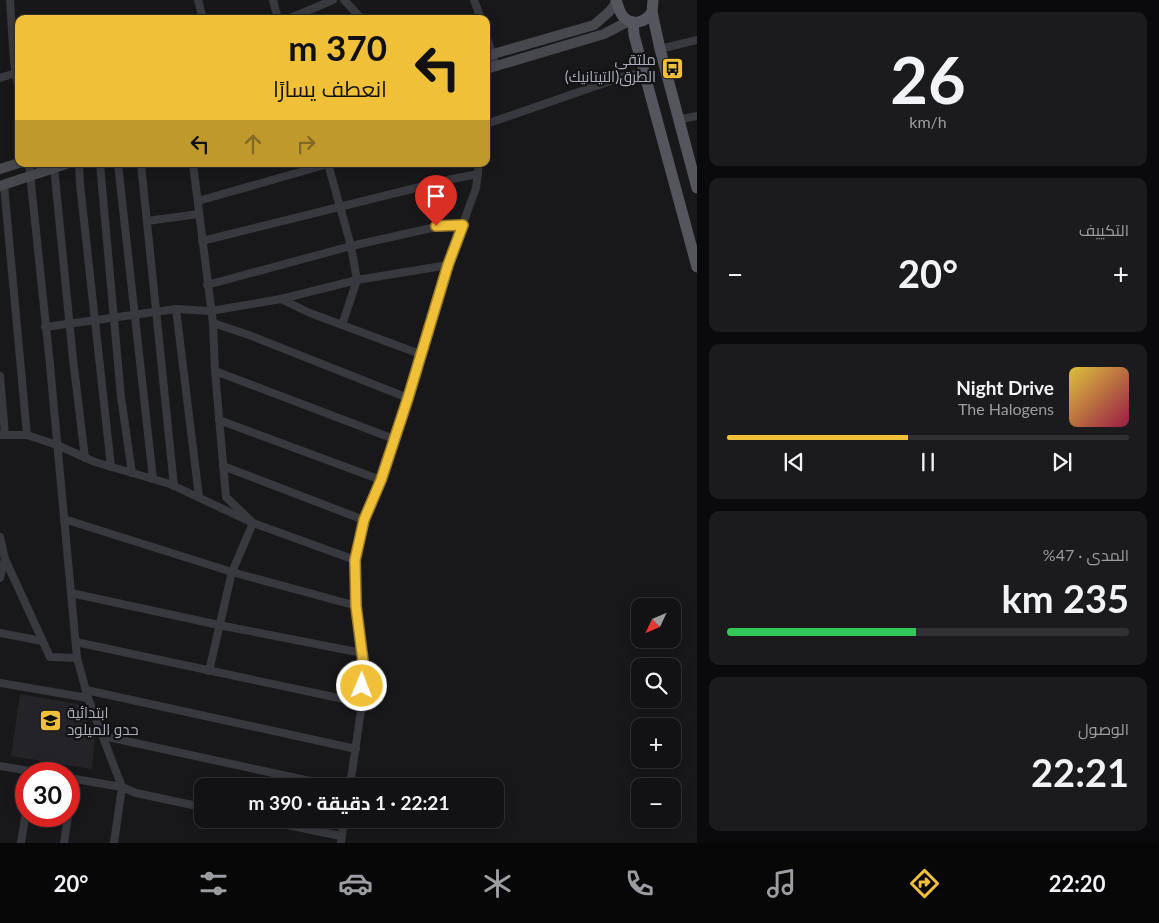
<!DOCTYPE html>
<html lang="ar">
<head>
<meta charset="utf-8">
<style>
	:root { --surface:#121114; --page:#1b1a1d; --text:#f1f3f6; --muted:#9c9da0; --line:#313134; --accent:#f0c039 }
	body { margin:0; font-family:Lato,Cairo,sans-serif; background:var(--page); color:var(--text); direction:rtl; height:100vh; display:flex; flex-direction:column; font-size:19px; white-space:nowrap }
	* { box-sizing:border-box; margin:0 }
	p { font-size:16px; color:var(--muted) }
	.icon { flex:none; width:28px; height:28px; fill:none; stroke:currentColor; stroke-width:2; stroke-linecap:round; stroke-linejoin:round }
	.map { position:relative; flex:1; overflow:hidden; direction:ltr }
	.sheet { display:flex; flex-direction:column; gap:12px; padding:12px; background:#0a090b; width:462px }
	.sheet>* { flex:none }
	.top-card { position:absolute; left:15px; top:15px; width:475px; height:152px; border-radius:10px; box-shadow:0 2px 12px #0003,0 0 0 1px var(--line); direction:rtl; background:#f0c039; color:#111; overflow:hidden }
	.needle { width:32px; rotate:226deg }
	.tools { position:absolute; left:631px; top:598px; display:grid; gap:10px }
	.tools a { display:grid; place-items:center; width:50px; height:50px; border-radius:10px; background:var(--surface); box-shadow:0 2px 12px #0003,0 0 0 1px var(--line); font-size:25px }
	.speed { position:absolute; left:15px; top:762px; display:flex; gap:10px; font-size:25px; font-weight:700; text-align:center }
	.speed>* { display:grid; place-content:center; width:65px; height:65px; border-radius:50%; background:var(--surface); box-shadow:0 2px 12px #0003,0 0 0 1px var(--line); line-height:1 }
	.speed .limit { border:8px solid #d22; background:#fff; color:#111 }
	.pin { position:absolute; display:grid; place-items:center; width:42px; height:42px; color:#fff; margin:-51px -21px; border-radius:50% 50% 50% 0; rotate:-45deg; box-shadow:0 0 5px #0007 }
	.pin .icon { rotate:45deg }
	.me { position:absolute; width:55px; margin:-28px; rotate:1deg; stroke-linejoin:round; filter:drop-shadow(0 0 4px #0008) }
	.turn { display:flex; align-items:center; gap:18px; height:105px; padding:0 20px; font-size:22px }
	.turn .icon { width:65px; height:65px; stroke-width:2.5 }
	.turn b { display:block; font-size:35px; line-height:42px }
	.lanes { display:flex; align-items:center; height:48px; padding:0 20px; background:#0003; justify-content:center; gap:25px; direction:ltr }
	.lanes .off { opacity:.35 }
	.big { font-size:38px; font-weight:700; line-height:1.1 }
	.sheet .tile { flex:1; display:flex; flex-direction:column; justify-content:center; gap:8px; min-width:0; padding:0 18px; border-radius:10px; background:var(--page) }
	.sheet .dial { align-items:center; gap:0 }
	.dial b { font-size:65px; line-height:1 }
	.song { display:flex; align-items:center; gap:15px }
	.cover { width:60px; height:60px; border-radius:8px; background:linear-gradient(135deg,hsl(50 70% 55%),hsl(340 70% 35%)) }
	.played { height:5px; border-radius:2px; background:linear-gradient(90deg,var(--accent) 45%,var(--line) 45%) }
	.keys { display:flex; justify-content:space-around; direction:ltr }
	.heat { display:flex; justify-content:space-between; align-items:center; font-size:28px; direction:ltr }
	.charge { height:8px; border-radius:4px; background:linear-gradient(90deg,#34c759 47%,var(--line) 0) }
	.trip { position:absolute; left:194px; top:778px; width:310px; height:50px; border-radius:10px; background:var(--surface); box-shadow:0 2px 12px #0003,0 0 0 1px var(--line); font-weight:700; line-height:50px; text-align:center; direction:rtl }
	.menu { display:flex; height:80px; justify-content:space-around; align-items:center; background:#070708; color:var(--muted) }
	.menu .icon { width:35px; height:35px }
	.menu .selected { color:var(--accent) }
	.menu b { font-size:22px; color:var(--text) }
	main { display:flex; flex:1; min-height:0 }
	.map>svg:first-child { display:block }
	.built { fill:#242327 }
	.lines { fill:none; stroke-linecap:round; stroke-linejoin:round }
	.street { stroke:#38393e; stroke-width:8 }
	.secondary { stroke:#47484e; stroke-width:10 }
	.primary { stroke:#55565d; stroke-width:11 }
	.route-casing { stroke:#9c7d25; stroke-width:12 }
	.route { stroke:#f0c039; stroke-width:9 }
	.labels { text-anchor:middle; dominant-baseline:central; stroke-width:4.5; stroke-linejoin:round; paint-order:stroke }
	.poi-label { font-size:15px; fill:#aaadb9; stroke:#131215; text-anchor:end }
</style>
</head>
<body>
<main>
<section class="sheet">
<div class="tile dial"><b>26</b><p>km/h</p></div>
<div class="tile"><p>التكييف</p>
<div class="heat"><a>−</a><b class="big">20°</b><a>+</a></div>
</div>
<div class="tile">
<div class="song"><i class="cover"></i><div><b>Night Drive</b><p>The Halogens</p></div></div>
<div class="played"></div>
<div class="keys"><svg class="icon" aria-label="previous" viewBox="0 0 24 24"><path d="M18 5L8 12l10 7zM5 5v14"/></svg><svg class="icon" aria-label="pause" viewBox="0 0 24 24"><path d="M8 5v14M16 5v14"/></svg><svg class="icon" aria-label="next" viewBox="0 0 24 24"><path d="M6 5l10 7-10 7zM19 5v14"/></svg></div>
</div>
<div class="tile"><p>المدى · 47%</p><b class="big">235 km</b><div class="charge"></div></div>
<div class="tile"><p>الوصول</p><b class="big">22:21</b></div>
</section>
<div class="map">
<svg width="697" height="843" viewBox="0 0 697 843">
	<rect width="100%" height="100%" fill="#18171a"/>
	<polygon class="built" points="20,694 78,704 95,737 92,769 11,756"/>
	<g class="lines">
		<g class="street">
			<polyline points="10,0 14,62 19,94"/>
			<polyline points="198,0 203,19"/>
			<polyline points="273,0 278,19"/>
			<polyline points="344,0 362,19"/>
			<polyline points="474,0 481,19"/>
			<polyline points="288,19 333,0"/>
			<polyline points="486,35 496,66"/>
			<polyline points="660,49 697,40"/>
			<polyline points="0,78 16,73"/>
			<polyline points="678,120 697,116"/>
			<polyline points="486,124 622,77 644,72"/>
			<polyline points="29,164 50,365 77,658 88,698 122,787 114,843"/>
			<polyline points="79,164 80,184 111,467"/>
			<polyline points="100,164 121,397 132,473"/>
			<polyline points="118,164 153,479"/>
			<polyline points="141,164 174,486"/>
			<polyline points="193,164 213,323 215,371 226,497 253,523 232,572 209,671"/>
			<polyline points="328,164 351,246 357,280 342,325"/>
			<polyline points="54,167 73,359 85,458"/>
			<polyline points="4,185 27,435"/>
			<polyline points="198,201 328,164"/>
			<polyline points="147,221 199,214"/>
			<polyline points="202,241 452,179 478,174"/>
			<polyline points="207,285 351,246 436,227 463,225"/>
			<polyline points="281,299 310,313 420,354"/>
			<polyline points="176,309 199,497"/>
			<polyline points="213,323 249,335 408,398"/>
			<polyline points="45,327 176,309 211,311 281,299 357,280 448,265"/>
			<polyline points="215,371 394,439"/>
			<polyline points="0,376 5,435"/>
			<polyline points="219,420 381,480"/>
			<polyline points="0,435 27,435 57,445 95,462 170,484 253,523 355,560 364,520 381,480 408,398 448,265 476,188 479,164"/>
			<polyline points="223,466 364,520"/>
			<polyline points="64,519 232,572 357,606"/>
			<polyline points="0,537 5,559 50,657 77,658"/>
			<polyline points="0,578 5,559"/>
			<polyline points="71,593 219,625 362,653"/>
			<polyline points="0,633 42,641"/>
			<polyline points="76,642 362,703"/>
			<polyline points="0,683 88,698"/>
			<polyline points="86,690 356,749"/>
			<polyline points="103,736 333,786"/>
			<polyline points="0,766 47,774"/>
			<polyline points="69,778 122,787 136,793 202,807"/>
			<polyline points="350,786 362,703 363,661 357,606 355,560"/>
			<polyline points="69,814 75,779"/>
			<polyline points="258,819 341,836"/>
			<polyline points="21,843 26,812"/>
			<polyline points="64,843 68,816"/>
			<polyline points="341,843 344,819"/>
		</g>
		<g class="secondary">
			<polyline points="486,56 594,25 609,12 617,2"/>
			<polyline points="486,69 604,34 629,21"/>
			<polyline points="0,169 19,163"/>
			<polyline points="0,186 66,164"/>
		</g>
		<g class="primary">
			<path d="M616 0C618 5 619 11 622 15 631 27 645 23 652 12L653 0"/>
			<polyline points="652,12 660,49 697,188"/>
			<polyline points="633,22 634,35 697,267"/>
		</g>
	</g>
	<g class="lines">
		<defs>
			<polyline id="route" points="362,686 363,661 356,606 355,560 364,520 381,480 408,398 448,265 463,225 436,226"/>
		</defs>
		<use href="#route" class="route-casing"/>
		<use href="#route" class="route"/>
	</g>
	<defs>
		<symbol id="bus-square" viewBox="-11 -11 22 22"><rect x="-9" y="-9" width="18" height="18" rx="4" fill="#f0c039" stroke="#131215"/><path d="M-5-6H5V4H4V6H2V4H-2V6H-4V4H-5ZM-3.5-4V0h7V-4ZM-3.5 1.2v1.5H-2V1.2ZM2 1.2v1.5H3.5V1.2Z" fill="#111"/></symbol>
		<symbol id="school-square" viewBox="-11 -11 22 22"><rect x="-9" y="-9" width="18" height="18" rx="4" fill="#f0c039" stroke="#131215"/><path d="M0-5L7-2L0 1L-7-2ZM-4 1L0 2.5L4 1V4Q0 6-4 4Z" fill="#111"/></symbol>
	</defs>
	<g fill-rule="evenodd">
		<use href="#bus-square" x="660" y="56" width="25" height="25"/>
		<use href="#school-square" x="38" y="708" width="25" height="25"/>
	</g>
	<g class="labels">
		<g class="poi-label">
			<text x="656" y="59">ملتقى<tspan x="656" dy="17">الطرق(التيتانيك)</tspan></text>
			<text x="67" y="712" text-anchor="start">ابتدائية<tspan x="67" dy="17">حدو الميلود</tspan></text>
		</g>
	</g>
</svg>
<div class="tools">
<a><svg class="needle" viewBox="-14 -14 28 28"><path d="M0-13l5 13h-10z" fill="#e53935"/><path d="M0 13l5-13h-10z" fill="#9c9da0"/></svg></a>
<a><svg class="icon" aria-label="search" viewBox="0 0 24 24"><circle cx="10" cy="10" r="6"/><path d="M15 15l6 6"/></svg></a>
<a>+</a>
<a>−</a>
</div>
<div class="speed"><div class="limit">30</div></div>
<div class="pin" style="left:436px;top:226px;background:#d93025"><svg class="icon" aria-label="arrive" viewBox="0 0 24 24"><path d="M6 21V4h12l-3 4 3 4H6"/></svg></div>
<svg class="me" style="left:362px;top:686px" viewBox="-20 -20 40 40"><circle r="17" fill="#f0c039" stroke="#fff" stroke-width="3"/><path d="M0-11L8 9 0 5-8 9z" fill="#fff"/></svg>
<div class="trip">22:21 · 1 دقيقة · 390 m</div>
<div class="top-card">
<div class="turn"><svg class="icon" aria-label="left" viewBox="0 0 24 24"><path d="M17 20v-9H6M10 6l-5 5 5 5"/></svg><div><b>370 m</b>انعطف يسارًا</div></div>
<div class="lanes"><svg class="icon" aria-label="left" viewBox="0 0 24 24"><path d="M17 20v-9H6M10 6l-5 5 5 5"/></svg><svg class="icon off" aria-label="ahead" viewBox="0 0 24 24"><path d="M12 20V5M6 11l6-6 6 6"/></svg><svg class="icon off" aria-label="right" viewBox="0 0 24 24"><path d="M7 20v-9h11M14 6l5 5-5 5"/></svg></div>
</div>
</div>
</main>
<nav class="menu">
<b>22:20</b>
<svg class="icon selected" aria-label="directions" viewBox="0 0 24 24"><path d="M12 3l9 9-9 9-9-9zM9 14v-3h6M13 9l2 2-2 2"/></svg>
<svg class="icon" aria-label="music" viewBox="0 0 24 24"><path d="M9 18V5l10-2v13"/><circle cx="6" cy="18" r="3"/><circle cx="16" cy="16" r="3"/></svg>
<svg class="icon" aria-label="phone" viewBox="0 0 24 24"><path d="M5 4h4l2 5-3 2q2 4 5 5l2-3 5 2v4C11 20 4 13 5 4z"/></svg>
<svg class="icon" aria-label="climate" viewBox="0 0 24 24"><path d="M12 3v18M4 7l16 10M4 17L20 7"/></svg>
<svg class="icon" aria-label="car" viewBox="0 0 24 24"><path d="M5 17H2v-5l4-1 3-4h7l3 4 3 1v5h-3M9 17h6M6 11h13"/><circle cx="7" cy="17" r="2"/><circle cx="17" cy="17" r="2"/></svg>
<svg class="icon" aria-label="filters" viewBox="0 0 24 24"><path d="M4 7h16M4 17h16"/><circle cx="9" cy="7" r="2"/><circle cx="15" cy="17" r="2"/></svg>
<b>20°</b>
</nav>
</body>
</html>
